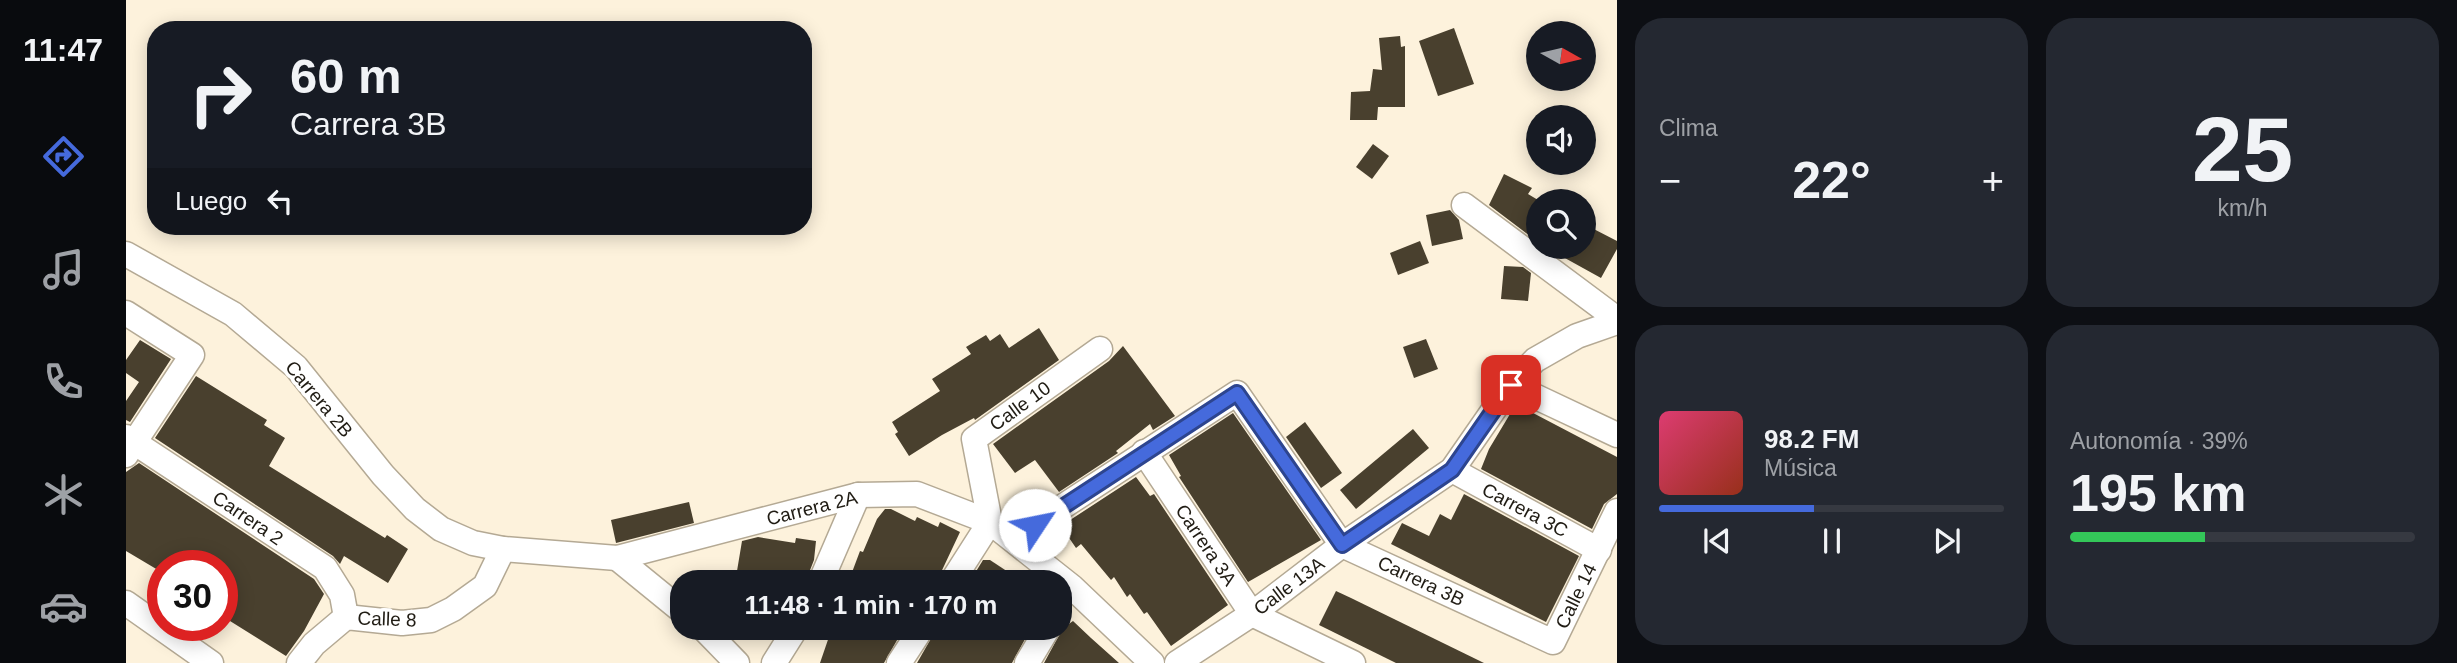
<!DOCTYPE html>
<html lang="es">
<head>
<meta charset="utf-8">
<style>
	:root { --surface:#171b24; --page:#242831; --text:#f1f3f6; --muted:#9ea1a6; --line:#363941; --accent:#456adc }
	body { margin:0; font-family:Helvetica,sans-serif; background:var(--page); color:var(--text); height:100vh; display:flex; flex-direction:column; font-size:26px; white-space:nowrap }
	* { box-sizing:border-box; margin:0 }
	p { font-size:23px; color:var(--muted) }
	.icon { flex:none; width:38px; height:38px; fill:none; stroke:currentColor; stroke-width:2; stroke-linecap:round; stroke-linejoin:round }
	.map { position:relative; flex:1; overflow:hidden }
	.side { display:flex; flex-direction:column; gap:18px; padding:18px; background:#0d0f14; width:840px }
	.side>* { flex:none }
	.guide { position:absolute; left:21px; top:21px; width:665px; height:214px; border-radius:28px; box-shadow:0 4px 18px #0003; background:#171b24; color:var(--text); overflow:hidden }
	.needle { width:46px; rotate:98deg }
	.tools { position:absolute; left:1400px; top:21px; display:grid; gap:14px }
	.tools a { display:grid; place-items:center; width:70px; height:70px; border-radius:50%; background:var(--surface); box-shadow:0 4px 18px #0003; font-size:35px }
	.speed { position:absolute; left:21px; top:550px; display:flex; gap:14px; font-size:35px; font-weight:700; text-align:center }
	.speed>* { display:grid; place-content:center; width:91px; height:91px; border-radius:50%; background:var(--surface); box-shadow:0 4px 18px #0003; line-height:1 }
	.speed .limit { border:10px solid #d22; background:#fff; color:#111 }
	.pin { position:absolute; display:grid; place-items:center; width:60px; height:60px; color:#fff; margin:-30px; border-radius:14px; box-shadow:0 4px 10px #0006 }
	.me { position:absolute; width:77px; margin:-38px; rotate:56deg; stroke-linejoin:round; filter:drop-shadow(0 0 5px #0008) }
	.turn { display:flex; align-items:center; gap:24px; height:147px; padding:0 28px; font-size:32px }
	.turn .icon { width:91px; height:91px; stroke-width:2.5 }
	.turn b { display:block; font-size:49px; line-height:60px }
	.then { display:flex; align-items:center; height:66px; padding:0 28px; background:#0003; gap:14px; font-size:26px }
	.big { font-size:52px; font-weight:600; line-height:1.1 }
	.side .card { flex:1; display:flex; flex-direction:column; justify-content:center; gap:10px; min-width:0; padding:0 24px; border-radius:28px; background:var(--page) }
	.side .dial { align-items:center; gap:0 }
	.dial b { font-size:91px; line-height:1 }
	.song { display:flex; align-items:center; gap:21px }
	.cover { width:84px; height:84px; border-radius:10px; background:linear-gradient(135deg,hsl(340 70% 55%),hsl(10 70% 35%)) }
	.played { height:7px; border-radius:4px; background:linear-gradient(90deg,var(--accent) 45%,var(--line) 45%) }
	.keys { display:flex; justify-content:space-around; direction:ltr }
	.heat { display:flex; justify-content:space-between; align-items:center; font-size:38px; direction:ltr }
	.charge { height:10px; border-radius:5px; background:linear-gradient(90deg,#34c759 39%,var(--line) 0) }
	.side .tiles { flex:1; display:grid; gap:18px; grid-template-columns:repeat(2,1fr) }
	.trip { position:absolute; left:544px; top:570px; width:402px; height:70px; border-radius:28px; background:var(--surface); box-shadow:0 4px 18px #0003; font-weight:600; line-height:70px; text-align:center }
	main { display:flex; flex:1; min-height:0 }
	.menu { display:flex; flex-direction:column; width:126px; justify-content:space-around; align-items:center; background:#090b0e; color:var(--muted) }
	.menu .icon { width:49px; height:49px }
	.menu .active { color:var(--accent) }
	.menu b { font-size:32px; color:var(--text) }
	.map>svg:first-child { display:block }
	.building { fill:#49402e }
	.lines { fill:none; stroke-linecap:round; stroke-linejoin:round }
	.street-casing { stroke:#b4a994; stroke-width:27 }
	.street { stroke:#fff; stroke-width:24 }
	.route-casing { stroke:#2d458f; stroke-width:18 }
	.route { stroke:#456adc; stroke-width:12 }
	.labels { text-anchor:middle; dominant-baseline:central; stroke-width:7; stroke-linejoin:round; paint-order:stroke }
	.street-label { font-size:19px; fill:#201c14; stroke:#fff }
</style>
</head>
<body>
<main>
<nav class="menu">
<b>11:47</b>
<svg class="icon active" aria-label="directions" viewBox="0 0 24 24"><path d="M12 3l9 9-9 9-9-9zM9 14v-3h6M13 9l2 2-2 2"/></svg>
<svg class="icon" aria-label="music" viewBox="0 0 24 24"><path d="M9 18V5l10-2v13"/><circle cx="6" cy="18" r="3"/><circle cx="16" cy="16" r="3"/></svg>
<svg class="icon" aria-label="phone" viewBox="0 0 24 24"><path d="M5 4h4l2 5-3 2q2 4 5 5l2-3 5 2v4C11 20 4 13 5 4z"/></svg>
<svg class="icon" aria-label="climate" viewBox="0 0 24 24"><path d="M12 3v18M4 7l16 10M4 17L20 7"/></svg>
<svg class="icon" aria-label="car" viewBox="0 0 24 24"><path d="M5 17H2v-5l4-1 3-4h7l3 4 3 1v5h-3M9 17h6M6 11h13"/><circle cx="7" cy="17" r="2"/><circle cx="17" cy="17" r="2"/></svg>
</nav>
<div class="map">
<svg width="1491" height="663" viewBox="0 0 1491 663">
	<rect width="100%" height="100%" fill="#fdf2dc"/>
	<g class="building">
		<polygon points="1328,28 1348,84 1312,96 1293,41"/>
		<polygon points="1274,36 1275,47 1279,46 1279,107 1252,107 1251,120 1224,120 1225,92 1244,91 1247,69 1256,70 1253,38"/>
		<polygon points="1247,144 1263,156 1246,179 1230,167"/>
		<polygon points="1378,174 1406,188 1402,194 1412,200 1412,242 1363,205"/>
		<polygon points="1324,210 1333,220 1337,239 1306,246 1300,215"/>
		<polygon points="1458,224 1491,241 1491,249 1475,278 1419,247 1458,247"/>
		<polygon points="1294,241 1303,263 1272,275 1264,253"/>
		<polygon points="1378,266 1397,267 1405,273 1402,301 1375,299"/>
		<polygon points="913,328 933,360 849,420 848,418 816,435 783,456 769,434 772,432 766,422 814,391 806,379 845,354 840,347 860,335 864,341 874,334 883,348"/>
		<polygon points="1300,339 1312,369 1288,378 1277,347"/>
		<polygon points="14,340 45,359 4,422 0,420 0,401 13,382 0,373 0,360"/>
		<polygon points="997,346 1049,416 1027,430 1024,424 990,451 992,453 933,492 909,460 889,473 867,444 983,361"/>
		<polygon points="70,376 141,420 138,425 159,438 143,466 259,538 261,535 282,549 262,583 218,556 214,564 207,556 29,438"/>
		<polygon points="1390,404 1491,457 1491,494 1478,504 1466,529 1355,469 1363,449"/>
		<polygon points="1107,413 1195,540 1122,582 1053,477 1055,476 1043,455"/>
		<polygon points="1179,422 1216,473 1195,488 1160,437"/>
		<polygon points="1287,429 1303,448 1230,509 1214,490"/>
		<polygon points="13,463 188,579 198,594 178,631 160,656 96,616 96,565 37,565 37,573 0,551 0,472"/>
		<polygon points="1010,477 1024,496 1028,494 1102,605 1045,646 1021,612 1018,614 1004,594 1001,597 988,577 985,580 955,544 950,548 935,526"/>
		<polygon points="1338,494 1453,556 1420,622 1265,544 1276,523 1303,536 1314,514 1325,520"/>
		<polygon points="563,502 568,523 490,543 485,520"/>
		<polygon points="759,509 765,509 789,521 791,517 812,527 814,522 834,532 810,583 722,583 734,551 737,552 751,519"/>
		<polygon points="632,537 669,543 670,538 690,541 688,560 679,583 609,583 616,541"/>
		<polygon points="857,560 864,560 899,583 843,583"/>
		<polygon points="1210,591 1225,598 1358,663 1270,663 1193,625"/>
		<polygon points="947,621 965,638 993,663 918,663 937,628"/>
		<polygon points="706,628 778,628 758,663 694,663"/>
		<polygon points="811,628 905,628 886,663 791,663"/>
	</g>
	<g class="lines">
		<defs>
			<g id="street">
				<polyline points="1338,205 1491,319"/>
				<polyline points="0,254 107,314 170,367 257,475 289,509 315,529 347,543 377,549 491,558 732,495 791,494 864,522 946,587 1026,663"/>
				<polyline points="0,313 66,355 0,455"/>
				<polyline points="1385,385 1491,435"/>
				<polyline points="0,437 199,568 216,595 220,617"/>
				<polyline points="1018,452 1126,614 1227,663"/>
				<polyline points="1326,470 1473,550"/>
				<polyline points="887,539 1111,393 1216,545 1427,642 1491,511"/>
				<polyline points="491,558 556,611"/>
				<polyline points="694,583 732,495"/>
				<polyline points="825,583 864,522 848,439 974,349"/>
				<polyline points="0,603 85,663"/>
				<polyline points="577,628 611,663"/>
				<polyline points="173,663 188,644 220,617 276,623 305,620 327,609 359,586 377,549"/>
				<polyline points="648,663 670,628"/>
				<polyline points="773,663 796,628"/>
				<polyline points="901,663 922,628"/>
				<polyline points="1051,663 1126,614 1216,545 1326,470 1385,385 1409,360 1451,336 1491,322"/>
			</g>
		</defs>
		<use href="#street" class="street-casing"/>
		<use href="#street" class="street"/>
	</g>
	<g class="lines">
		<defs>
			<polyline id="route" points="909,525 1111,393 1216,545 1326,470 1385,385"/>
		</defs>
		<use href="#route" class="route-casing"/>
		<use href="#route" class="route"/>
	</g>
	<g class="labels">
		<g class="street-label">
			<text transform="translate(193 399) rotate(50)">Carrera 2B</text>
			<text transform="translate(894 406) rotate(-36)">Calle 10</text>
			<text transform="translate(686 508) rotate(-14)">Carrera 2A</text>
			<text transform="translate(1399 510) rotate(28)">Carrera 3C</text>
			<text transform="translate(122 518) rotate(34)">Carrera 2</text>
			<text transform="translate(1080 545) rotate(56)">Carrera 3A</text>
			<text transform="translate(1295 581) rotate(25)">Carrera 3B</text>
			<text transform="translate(1163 586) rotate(-37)">Calle 13A</text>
			<text transform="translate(1450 596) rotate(-64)">Calle 14</text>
			<text transform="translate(261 619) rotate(2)">Calle 8</text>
		</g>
	</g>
</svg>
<div class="tools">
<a><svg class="needle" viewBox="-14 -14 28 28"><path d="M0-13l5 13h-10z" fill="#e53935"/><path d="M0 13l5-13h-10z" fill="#9ea1a6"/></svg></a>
<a><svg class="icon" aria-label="sound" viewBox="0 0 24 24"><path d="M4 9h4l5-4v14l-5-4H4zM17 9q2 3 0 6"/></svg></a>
<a><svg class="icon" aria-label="search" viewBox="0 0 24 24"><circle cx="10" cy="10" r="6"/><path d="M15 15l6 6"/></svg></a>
</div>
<div class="speed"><div class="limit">30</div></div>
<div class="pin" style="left:1385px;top:385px;background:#d93025"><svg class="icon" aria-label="arrive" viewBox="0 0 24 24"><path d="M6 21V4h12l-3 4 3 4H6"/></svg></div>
<svg class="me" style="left:909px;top:525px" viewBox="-20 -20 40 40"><circle r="19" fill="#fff"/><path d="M0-13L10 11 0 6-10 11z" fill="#456adc"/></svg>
<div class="trip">11:48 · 1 min · 170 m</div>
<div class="guide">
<div class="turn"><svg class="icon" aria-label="right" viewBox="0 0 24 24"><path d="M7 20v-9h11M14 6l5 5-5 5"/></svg><div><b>60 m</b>Carrera 3B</div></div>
<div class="then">Luego<svg class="icon" aria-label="left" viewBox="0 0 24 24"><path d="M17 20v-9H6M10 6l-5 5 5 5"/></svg></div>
</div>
</div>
<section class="side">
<div class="tiles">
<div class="card"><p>Clima</p>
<div class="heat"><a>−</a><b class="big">22°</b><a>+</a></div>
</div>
<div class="card dial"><b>25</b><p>km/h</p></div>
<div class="card">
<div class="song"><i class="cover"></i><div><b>98.2 FM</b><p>Música</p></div></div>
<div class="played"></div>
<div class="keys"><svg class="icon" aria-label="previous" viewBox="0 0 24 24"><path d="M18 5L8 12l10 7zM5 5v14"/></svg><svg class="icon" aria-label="pause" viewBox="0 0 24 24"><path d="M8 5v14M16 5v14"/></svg><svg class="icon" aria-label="next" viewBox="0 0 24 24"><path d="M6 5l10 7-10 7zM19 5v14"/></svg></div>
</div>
<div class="card"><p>Autonomía · 39%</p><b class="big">195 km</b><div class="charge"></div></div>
</div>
</section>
</main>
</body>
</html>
